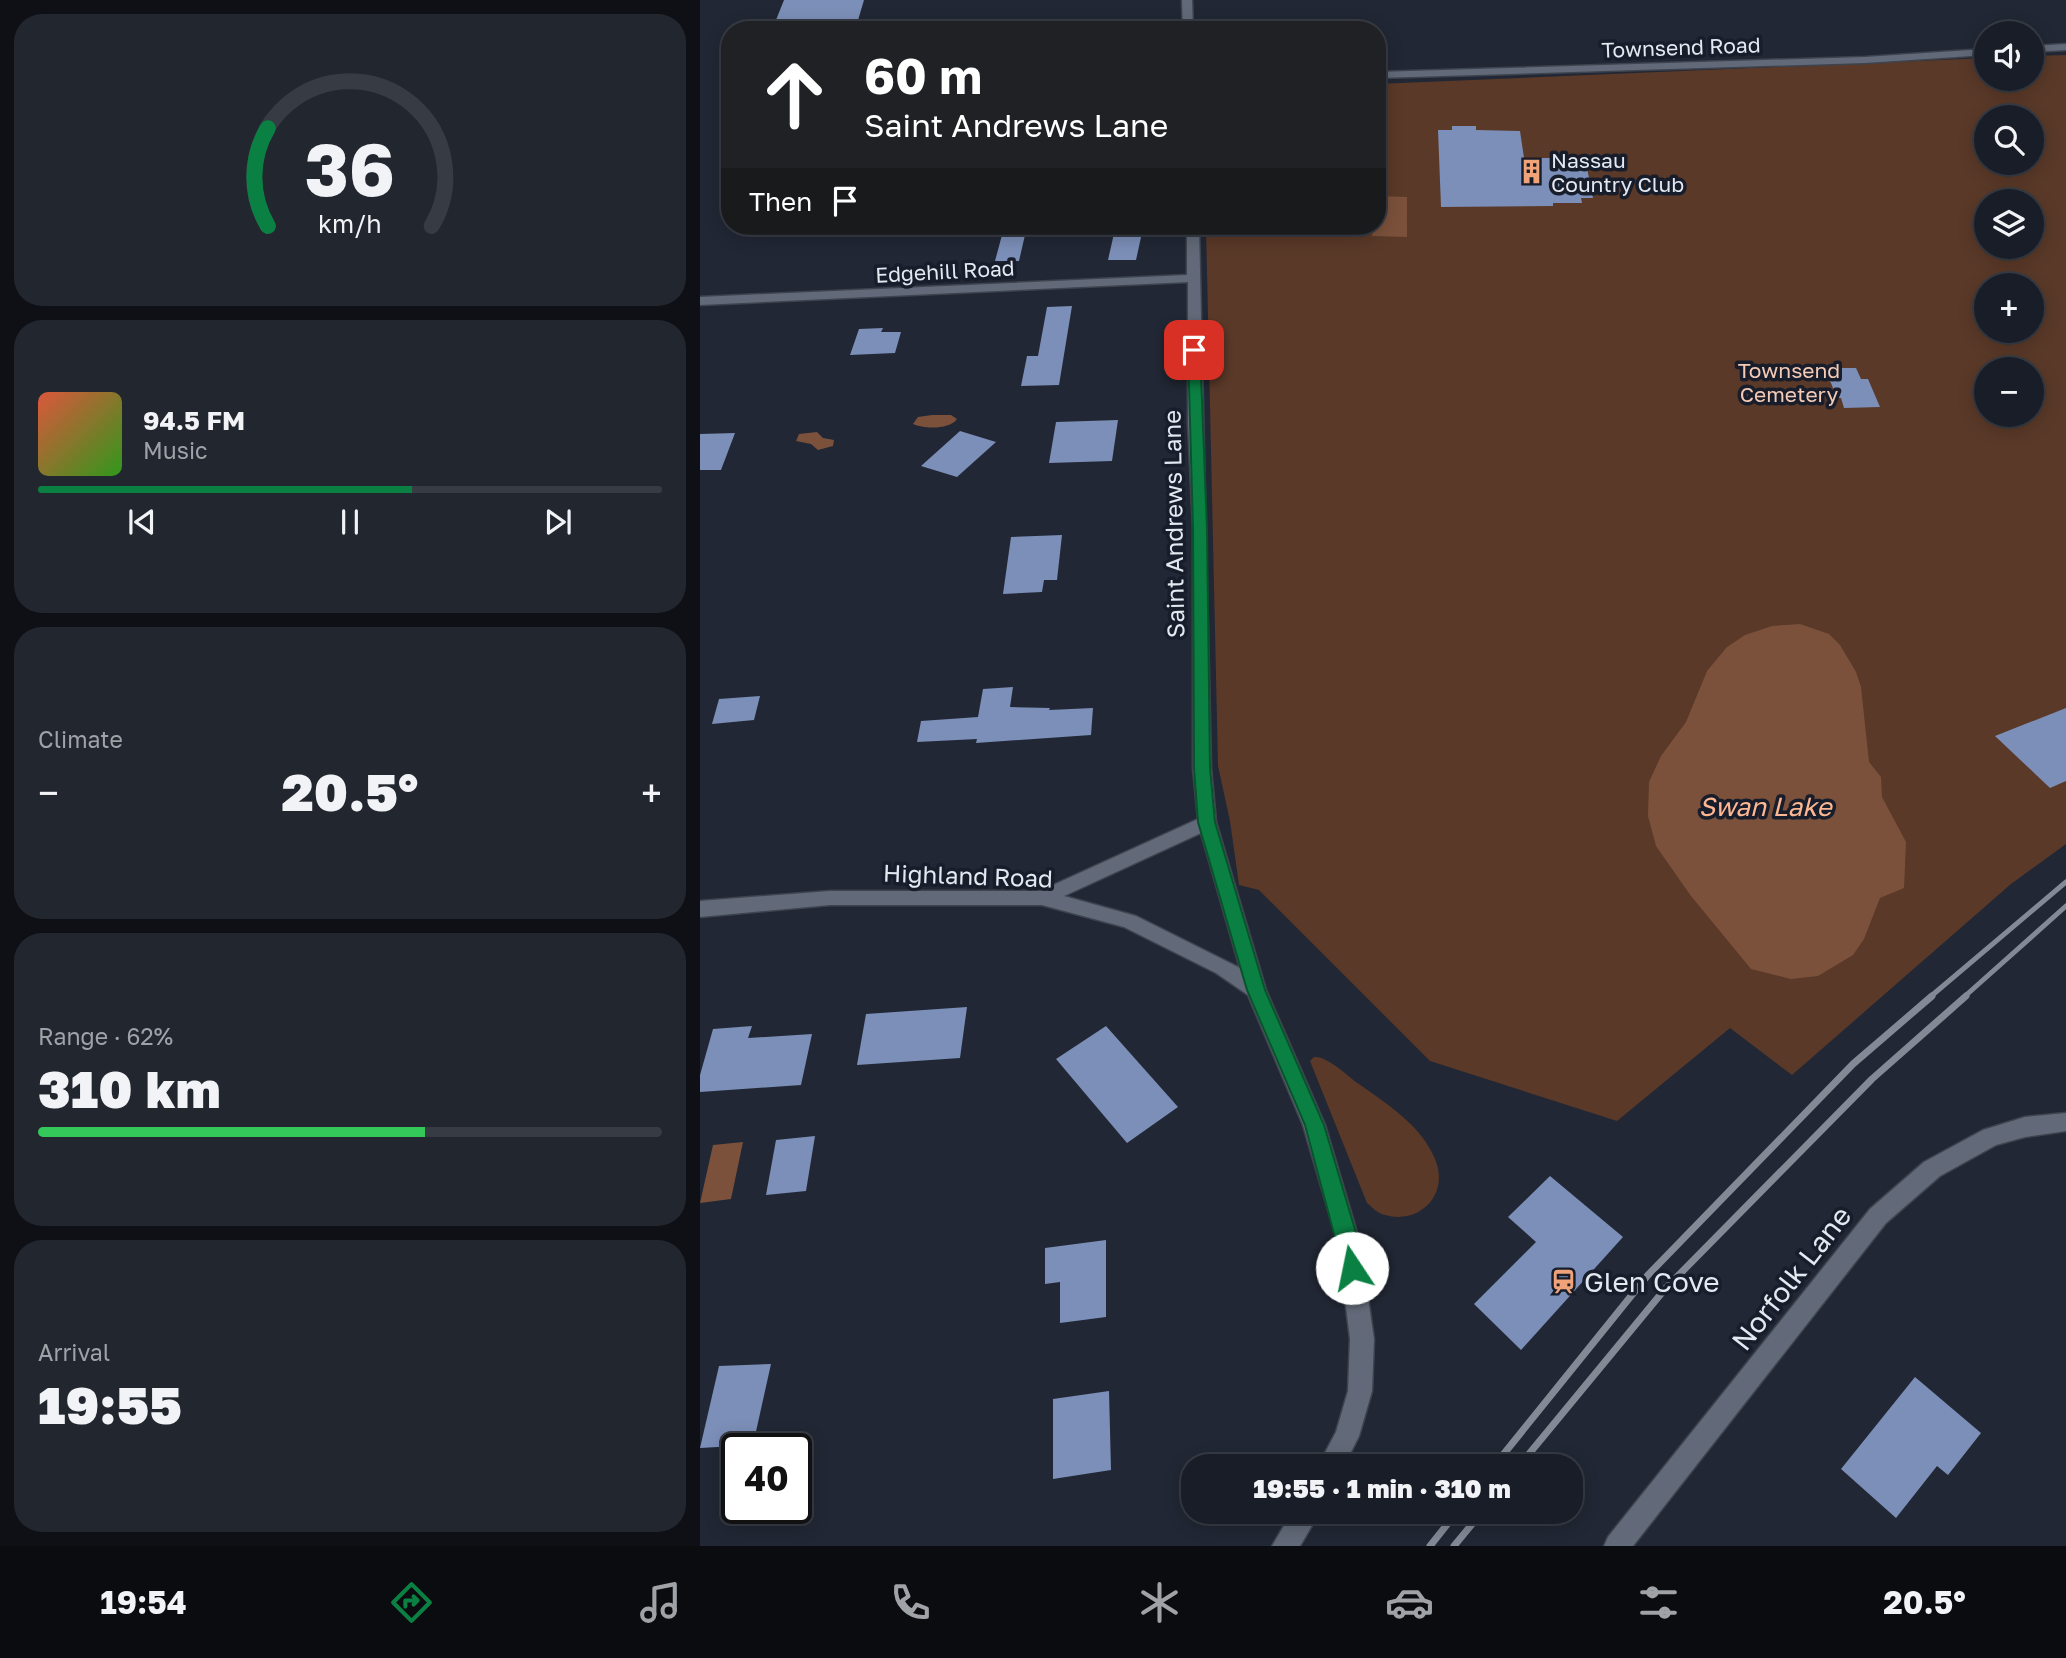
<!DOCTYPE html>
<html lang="en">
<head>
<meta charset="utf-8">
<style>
	:root { --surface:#191d27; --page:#22262f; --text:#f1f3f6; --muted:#9fa2a7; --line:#373b44; --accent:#0b8043 }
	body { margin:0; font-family:"Golos Text",sans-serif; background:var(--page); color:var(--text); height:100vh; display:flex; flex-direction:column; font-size:26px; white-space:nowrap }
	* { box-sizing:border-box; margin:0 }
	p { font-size:23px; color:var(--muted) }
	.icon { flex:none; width:38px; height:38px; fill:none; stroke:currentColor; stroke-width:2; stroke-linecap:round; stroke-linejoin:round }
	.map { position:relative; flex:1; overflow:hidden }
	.details { display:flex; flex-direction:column; gap:14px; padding:14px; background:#0e1015; width:700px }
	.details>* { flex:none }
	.guide { position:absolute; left:21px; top:21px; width:665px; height:214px; border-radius:28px; box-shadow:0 4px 18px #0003,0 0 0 2px var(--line); background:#202124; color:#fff; overflow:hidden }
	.tools { position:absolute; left:1274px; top:21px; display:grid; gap:14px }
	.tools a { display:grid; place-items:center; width:70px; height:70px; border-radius:50%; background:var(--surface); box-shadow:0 4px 18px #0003,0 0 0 2px var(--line); font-size:35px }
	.speed { position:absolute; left:21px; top:1433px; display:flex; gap:14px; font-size:35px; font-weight:700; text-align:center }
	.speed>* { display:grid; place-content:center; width:91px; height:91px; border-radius:50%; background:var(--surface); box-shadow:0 4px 18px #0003,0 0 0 2px var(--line); line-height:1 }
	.speed .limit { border:4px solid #111; border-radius:10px; background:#fff; color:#111 }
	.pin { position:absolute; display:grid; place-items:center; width:60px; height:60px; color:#fff; margin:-30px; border-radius:14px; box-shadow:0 4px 10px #0006 }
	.me { position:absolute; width:77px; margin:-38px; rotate:349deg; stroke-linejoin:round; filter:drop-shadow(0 0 5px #0008) }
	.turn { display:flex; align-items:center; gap:24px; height:147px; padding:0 28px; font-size:32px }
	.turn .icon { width:91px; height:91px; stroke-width:2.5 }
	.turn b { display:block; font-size:49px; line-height:60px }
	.then { display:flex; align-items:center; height:66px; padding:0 28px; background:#0003; gap:14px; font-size:26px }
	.big { font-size:52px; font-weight:800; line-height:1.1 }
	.details .tile { flex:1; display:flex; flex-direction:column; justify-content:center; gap:10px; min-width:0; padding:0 24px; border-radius:28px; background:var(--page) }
	.details .dial { align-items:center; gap:0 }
	.dial svg { height:182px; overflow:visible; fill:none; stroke:var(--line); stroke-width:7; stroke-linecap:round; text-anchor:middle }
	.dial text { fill:var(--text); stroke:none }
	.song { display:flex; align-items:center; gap:21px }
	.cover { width:84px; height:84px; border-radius:10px; background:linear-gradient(135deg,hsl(10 70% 55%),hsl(110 70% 35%)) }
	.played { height:7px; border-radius:4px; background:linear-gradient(90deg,var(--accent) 60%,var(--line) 60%) }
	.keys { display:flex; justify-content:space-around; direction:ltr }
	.heat { display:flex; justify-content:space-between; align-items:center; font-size:38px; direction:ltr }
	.charge { height:10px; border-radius:5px; background:linear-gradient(90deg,#34c759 62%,var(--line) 0) }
	.trip { position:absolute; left:481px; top:1454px; width:402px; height:70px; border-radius:28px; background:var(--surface); box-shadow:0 4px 18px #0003,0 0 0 2px var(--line); font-weight:800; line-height:70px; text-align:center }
	.dock { display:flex; height:112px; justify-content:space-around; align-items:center; background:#0a0c10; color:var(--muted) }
	.dock .icon { width:49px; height:49px }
	.dock .selected { color:var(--accent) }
	.dock b { font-size:32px; color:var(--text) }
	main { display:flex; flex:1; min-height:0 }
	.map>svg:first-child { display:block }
	.green { fill:#5a3928; fill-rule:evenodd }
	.water { fill:#7b513b }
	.building { fill:#7c8fb8 }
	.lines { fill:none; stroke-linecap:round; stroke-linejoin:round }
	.minor-casing { stroke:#3e444f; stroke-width:3 }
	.minor { fill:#626a79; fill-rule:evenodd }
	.rail-far1 { stroke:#848a95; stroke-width:5 }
	.rail { stroke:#848a95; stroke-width:7 }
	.route { fill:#0b8043; stroke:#07532c; stroke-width:2 }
	.labels { text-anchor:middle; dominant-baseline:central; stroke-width:7; stroke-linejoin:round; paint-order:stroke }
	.far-street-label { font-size:21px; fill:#e3e8f1; stroke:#171d2a }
	.far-poi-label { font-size:21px; fill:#e3e8f1; stroke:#171d2a; text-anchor:start }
	.far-park-label { font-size:21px; fill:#f5cab5; stroke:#171d2a }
	.street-label { font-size:24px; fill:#e3e8f1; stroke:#171d2a }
	.water-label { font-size:26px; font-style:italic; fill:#fdb793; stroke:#171d2a }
	.near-street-label { font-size:28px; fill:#e3e8f1; stroke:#171d2a }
	.near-poi-label { font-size:28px; fill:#e3e8f1; stroke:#171d2a; text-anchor:start }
</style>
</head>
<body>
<main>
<section class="details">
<div class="tile dial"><svg viewBox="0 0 100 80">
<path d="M14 69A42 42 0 1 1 86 69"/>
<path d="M14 69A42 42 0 0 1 14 26" stroke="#0b8043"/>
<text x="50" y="56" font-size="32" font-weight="700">36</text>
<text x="50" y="72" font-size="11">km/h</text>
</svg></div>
<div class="tile">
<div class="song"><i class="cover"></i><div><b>94.5 FM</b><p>Music</p></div></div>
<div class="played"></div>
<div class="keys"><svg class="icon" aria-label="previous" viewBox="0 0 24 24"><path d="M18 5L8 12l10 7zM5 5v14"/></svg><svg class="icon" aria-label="pause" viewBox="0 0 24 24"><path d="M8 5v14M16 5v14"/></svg><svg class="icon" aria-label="next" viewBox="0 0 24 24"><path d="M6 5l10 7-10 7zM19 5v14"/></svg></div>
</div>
<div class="tile"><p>Climate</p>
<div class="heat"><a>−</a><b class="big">20.5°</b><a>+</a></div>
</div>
<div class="tile"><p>Range · 62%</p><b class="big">310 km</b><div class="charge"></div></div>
<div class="tile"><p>Arrival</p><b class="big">19:55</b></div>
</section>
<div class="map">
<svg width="1366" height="1546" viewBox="0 0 1366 1546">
	<rect width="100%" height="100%" fill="#212734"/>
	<g class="green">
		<path d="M1366 55V844L1311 884 1092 1075 1030 1028 917 1121 730 1061 559 890 539 885 530 821 518 766 506 226H677V84L1286 58V79H1332V56ZM1286 117H1332V163H1286ZM1286 201H1332V247H1286ZM1286 285H1332V331H1286ZM1286 369H1332V415H1286Z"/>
		<path d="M614 1057C628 1056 647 1076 659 1084 688 1105 721 1125 735 1159 750 1194 720 1225 685 1215 678 1214 672 1207 667 1203L610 1061Z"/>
	</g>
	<g class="water">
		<polygon points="677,196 707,197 707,237 672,236 673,226 677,226"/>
		<path d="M232 415H251L257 419C249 430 224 429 213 424L218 417Z"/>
		<polygon points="117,432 123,438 134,440 133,446 118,450 111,444 96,441 99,434"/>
		<polygon points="1100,624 1129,634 1140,645 1156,672 1161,687 1169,762 1181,777 1182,797 1206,842 1204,888 1180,898 1164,939 1153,955 1118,976 1091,979 1051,969 991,896 956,846 948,816 949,782 961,756 986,722 1007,671 1027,647 1045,635 1072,626"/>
		<polygon points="43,1142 31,1199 0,1203 13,1145"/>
	</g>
	<g class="building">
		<polygon points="84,0 164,0 156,27 72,30"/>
		<polygon points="752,126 776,126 776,130 820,131 824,158 885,158 893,198 881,198 882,203 853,203 853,206 741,207 738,130 752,130"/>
		<polygon points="443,228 436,260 408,260 415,229"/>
		<polygon points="302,235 325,235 319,261 295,261"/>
		<polygon points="372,306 359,385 321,386 327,356 338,356 347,307"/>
		<polygon points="183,328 181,332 201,332 195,353 150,355 159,329"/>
		<polygon points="1125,368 1156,368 1161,379 1168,379 1180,407 1144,408 1141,398 1137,398"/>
		<polygon points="418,420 412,461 349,463 356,422"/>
		<polygon points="260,431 296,442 257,477 221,466"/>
		<polygon points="35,433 21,470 0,470 0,434"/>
		<polygon points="362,535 357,580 344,580 342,592 303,594 311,537"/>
		<polygon points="313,687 310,707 350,708 349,710 393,708 391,735 276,743 277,739 217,742 221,721 278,717 283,689"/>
		<polygon points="60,696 54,720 12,724 19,699"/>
		<polygon points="1366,708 1366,781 1350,788 1295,736"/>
		<polygon points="267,1007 260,1058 157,1065 166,1014"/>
		<polygon points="52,1026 48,1038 112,1034 101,1085 0,1092 0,1075 13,1029"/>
		<polygon points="406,1026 478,1107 427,1143 356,1059"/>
		<polygon points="115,1136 106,1191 66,1195 76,1140"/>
		<polygon points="850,1176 923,1237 821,1350 774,1304 836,1242 808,1217"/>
		<polygon points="406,1240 406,1317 360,1323 360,1282 345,1284 345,1248"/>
		<polygon points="71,1364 53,1445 0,1448 19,1366"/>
		<polygon points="1215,1377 1281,1433 1248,1475 1237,1466 1196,1518 1141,1469"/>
		<polygon points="409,1391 411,1470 353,1479 353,1399"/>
	</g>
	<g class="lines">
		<defs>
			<g id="minor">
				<polygon points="482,0 492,0 493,30 483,30"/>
				<polygon points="1366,44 1366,50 1332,52 1332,46"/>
				<polygon points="1286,49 1286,55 1165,63 677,78 677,72 1165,57"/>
				<path d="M487 226H499L511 768 516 822 566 990 625 1125 660 1243 674 1339 672 1391 659 1436 644 1466H618L636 1432 648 1391 650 1339 638 1243 603 1125 548 995 516 973 424 927 342 905H130L0 917V901L130 891H340L498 819 493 768V528L488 422V282L0 305V297L487 275ZM501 833 540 968 436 916 364 896Z"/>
				<polygon points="1366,1113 1366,1131 1325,1137 1296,1145 1240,1176 1186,1223 933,1546 904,1546 908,1537 1170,1209 1224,1162 1283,1130 1325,1117"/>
				<polygon points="592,1512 620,1512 600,1546 572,1546"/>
			</g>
		</defs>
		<use href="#minor" class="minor-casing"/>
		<use href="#minor" class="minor"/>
		<g class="rail-far1">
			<polyline points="1230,997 1366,882"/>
			<polyline points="1264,997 1366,906"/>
		</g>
		<g class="rail">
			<polyline points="794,1466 948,1275 1153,1064 1232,996"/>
			<polyline points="819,1466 965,1289 1172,1079 1266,996"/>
			<polyline points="730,1546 757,1512"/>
			<polyline points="754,1546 782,1512"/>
		</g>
	</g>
	<polygon class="route" points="494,346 500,350 507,528 510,768 515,822 565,990 624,1125 659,1243 662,1268 659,1275 652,1278 645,1275 605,1125 547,990 498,822 494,768 493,528 488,350"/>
	<defs>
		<symbol id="building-bare" viewBox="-9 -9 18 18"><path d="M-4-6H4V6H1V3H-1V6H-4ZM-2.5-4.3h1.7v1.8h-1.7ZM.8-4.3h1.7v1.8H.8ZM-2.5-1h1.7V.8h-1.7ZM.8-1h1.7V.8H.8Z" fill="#f0a279" stroke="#171d2a" stroke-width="2.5" paint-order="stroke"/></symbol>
		<symbol id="station-bare" viewBox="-9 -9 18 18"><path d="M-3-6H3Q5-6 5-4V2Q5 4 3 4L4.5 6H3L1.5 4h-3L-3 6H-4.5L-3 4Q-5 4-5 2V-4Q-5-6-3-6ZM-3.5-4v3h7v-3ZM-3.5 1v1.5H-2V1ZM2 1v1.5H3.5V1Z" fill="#f0a279" stroke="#171d2a" stroke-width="2.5" paint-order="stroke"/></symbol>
	</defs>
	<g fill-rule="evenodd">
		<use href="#building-bare" x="814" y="154" width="35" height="35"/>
		<use href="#station-bare" x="846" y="1264" width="35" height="35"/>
	</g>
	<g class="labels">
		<g class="far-street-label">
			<text transform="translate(981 47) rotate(-2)">Townsend Road</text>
			<text transform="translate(245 271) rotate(-3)">Edgehill Road</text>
		</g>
		<g class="far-poi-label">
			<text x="851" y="160">Nassau<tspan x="851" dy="24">Country Club</tspan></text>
		</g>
		<g class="far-park-label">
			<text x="1089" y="370">Townsend<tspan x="1089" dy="24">Cemetery</tspan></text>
		</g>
		<g class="street-label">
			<text transform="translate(473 524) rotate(-91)">Saint Andrews Lane</text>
			<text transform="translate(268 875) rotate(2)">Highland Road</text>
		</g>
		<g class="water-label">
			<text x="1065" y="806">Swan Lake</text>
		</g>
		<g class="near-street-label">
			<text transform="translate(1091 1278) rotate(-52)">Norfolk Lane</text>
		</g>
		<g class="near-poi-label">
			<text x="884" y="1281">Glen Cove</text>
		</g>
	</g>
</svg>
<div class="tools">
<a><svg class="icon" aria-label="sound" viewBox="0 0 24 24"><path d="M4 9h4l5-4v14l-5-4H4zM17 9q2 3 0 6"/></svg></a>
<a><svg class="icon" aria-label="search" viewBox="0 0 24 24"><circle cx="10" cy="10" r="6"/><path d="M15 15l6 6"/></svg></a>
<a><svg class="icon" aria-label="layers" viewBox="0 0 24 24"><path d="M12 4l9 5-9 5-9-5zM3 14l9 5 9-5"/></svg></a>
<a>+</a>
<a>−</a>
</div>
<div class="speed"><div class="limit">40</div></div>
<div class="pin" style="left:494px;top:350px;background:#d93025"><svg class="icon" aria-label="arrive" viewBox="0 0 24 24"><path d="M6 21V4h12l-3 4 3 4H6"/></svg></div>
<svg class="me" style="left:652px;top:1268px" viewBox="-20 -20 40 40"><circle r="19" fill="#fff"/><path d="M0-13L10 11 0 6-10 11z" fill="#0b8043"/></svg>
<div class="trip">19:55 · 1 min · 310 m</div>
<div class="guide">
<div class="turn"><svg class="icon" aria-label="ahead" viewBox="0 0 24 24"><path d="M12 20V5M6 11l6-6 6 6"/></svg><div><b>60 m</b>Saint Andrews Lane</div></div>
<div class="then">Then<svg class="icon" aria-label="arrive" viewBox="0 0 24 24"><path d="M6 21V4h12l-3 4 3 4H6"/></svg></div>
</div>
</div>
</main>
<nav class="dock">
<b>19:54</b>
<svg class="icon selected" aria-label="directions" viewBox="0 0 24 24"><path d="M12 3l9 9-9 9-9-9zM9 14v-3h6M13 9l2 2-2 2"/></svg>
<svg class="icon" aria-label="music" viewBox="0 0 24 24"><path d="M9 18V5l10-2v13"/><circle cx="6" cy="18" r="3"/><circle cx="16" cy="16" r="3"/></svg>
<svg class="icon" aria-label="phone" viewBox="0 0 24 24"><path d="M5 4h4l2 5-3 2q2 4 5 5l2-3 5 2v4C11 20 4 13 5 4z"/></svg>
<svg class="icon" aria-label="climate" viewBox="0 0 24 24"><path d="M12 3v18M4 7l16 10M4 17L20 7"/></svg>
<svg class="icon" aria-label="car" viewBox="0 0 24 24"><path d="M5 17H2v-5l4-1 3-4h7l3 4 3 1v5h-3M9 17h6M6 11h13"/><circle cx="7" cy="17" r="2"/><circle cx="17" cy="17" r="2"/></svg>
<svg class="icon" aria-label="filters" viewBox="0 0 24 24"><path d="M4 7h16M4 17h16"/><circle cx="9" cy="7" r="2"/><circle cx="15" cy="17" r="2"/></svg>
<b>20.5°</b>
</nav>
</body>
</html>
